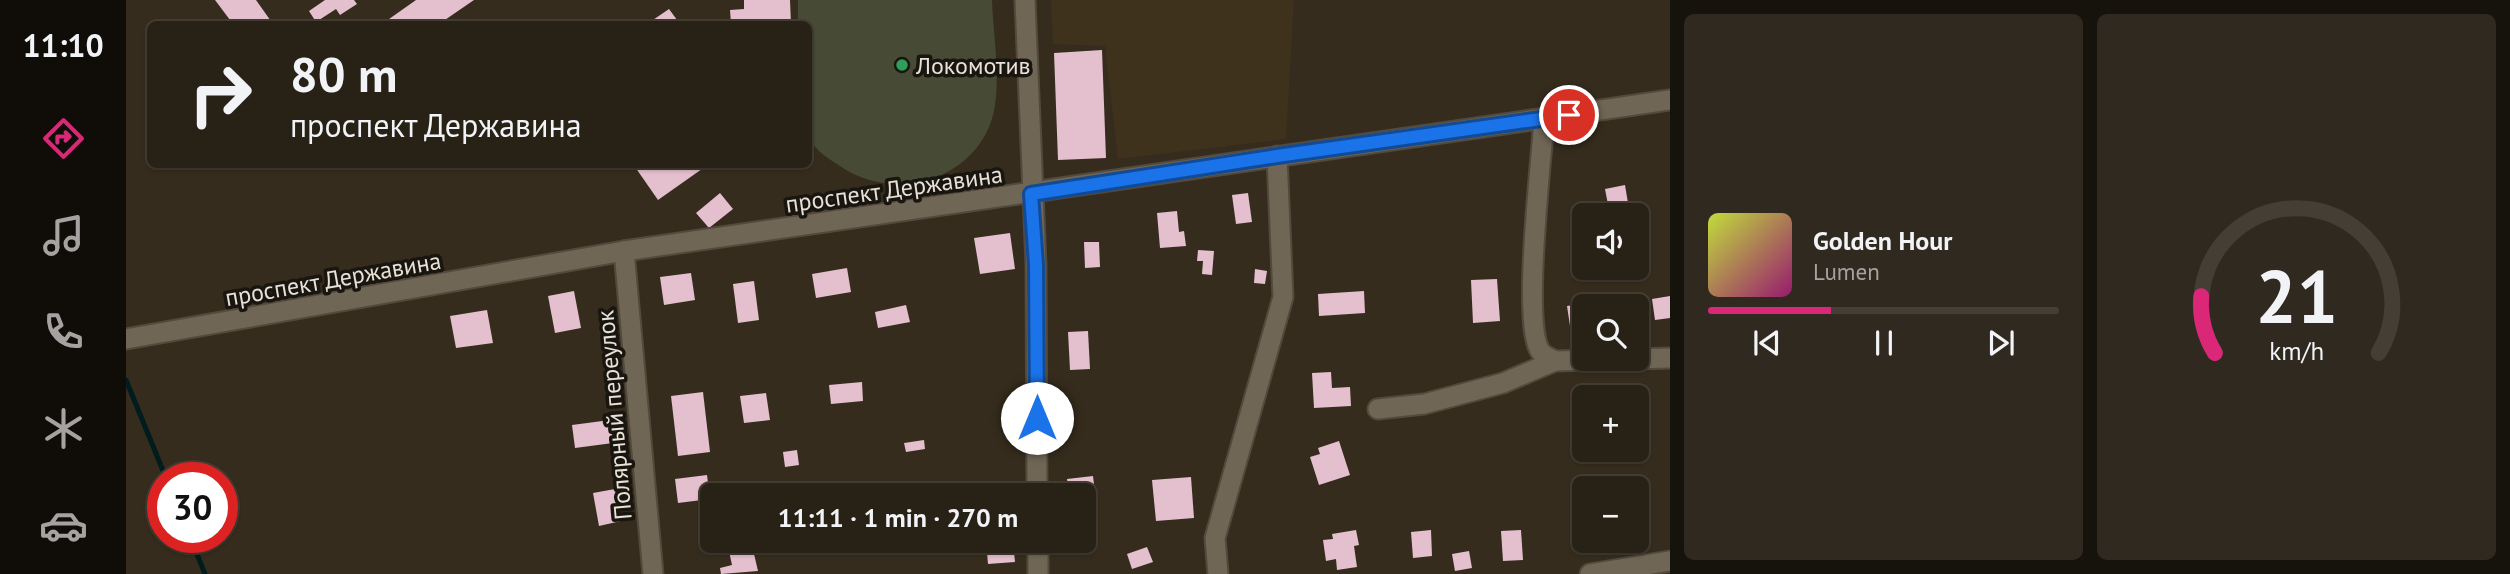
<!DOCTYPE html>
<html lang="en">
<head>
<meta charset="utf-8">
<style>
	:root { --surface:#282116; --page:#30291f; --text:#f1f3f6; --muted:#a5a3a1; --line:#443e35; --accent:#db2777 }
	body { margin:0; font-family:"PT Sans",sans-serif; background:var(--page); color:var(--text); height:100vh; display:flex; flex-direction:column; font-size:26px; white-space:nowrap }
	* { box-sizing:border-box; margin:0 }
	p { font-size:23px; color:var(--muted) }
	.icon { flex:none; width:38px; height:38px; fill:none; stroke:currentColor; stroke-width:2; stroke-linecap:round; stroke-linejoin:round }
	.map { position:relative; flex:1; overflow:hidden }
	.sheet { display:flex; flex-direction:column; gap:14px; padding:14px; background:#16120c; width:840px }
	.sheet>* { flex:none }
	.top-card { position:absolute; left:21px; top:21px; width:665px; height:147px; border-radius:10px; box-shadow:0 2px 5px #0004,0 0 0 2px var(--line); background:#282116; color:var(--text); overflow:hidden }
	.controls { position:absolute; left:1446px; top:203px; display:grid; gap:14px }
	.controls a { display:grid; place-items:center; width:77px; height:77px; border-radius:10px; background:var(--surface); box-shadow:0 2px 5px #0004,0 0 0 2px var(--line); font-size:35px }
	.speed { position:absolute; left:21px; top:462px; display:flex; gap:14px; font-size:35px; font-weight:700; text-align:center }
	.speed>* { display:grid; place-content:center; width:91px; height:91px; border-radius:50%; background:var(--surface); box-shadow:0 2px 5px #0004,0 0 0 2px var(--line); line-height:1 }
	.speed .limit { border:10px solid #d22; background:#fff; color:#111 }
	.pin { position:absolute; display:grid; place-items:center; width:60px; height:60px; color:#fff; margin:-30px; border:4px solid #fff; border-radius:50%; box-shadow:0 2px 7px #0007 }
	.me { position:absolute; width:77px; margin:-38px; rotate:0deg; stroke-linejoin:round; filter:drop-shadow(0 0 5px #0008) }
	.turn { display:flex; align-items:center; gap:24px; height:147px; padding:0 28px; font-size:32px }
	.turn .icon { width:91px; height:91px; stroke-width:2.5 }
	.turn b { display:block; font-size:49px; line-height:60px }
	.sheet .tile { flex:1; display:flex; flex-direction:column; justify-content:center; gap:10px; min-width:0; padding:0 24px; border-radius:10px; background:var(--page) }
	.sheet .dial { align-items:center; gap:0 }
	.dial svg { height:182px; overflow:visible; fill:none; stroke:var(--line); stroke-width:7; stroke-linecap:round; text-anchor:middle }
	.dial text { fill:var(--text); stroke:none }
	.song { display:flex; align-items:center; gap:21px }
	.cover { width:84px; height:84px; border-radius:10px; background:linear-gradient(135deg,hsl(70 70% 55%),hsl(320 70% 35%)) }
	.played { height:7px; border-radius:4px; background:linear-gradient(90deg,var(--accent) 35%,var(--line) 35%) }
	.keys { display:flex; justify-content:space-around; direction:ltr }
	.sheet .tiles { flex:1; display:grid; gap:14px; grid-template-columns:repeat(2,1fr) }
	.trip { position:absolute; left:574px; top:483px; width:396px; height:70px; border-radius:10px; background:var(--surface); box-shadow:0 2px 5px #0004,0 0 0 2px var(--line); font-weight:700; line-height:70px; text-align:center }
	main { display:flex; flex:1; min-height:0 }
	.tab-bar { display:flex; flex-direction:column; width:126px; justify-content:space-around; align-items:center; background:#100d09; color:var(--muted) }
	.tab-bar .icon { width:49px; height:49px }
	.tab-bar .active { color:var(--accent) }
	.tab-bar b { font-size:32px; color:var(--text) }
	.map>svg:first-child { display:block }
	.built { fill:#3e321c }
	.green { fill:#474b35 }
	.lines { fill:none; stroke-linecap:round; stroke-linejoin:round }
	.stream { stroke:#001c1d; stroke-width:5 }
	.building { fill:#e4bfce }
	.minor-casing { stroke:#524a3d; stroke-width:23 }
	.minor { stroke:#706655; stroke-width:19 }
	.route-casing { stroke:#114b97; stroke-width:18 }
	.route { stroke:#1a73e8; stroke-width:12 }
	.leisure-dot { fill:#2e9e5b; stroke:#19150f; stroke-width:2.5 }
	.labels { text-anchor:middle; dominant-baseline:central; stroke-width:7; stroke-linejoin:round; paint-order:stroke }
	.poi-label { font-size:24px; fill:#e7e1d8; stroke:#19150f; text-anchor:start }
	.street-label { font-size:24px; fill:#e7e1d8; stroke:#19150f }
</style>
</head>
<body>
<main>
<nav class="tab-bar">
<b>11:10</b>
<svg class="icon active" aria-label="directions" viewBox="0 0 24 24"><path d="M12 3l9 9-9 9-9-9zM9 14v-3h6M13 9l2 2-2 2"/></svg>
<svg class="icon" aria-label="music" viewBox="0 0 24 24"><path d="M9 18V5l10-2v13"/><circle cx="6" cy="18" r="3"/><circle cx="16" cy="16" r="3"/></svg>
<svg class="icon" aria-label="phone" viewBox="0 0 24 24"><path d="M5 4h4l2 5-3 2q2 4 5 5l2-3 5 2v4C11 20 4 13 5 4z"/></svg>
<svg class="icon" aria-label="climate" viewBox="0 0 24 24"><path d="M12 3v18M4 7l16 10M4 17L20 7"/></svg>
<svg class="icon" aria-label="car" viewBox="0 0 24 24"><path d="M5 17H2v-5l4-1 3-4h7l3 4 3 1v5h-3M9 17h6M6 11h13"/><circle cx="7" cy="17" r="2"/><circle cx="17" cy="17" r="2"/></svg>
</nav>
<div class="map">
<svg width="1544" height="574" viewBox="0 0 1544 574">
	<rect width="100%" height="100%" fill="#352c1d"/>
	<polygon class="built" points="925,0 1168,0 1160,139 992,159 979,46 927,44"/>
	<path class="green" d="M672 0H866C867 37 878 93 863 127 838 185 763 200 714 166 703 159 688 150 683 137 680 130 682 118 682 110 682 82 682 53 682 24H672Z"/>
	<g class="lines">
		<g class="stream">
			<polyline points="0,380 40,478"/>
			<polyline points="64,537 79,574"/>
		</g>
	</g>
	<g class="building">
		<polygon points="89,0 130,0 147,24 107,24"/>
		<polygon points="199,0 228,0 231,4 214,15 210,9 190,22 183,11"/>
		<polygon points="290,0 348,0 313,24 256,24"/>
		<polygon points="618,0 664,0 665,24 605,24 604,10 618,9"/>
		<polygon points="543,9 554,24 521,24"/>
		<polygon points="976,50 980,158 932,160 928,53"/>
		<polygon points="507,164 583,164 532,200"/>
		<polygon points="1499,185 1504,215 1484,215 1479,189"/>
		<polygon points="594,193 607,209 583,228 570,213"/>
		<polygon points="1122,193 1126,222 1110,224 1106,195"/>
		<polygon points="1051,211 1053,232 1058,231 1060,246 1034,248 1031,213"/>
		<polygon points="884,233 889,269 854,274 848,238"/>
		<polygon points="958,242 973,242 974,267 959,268"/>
		<polygon points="1072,250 1088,251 1086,275 1076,274 1077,261 1071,261"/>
		<polygon points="721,268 725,292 690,298 686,274"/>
		<polygon points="1129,269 1141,271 1139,284 1128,283"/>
		<polygon points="565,273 569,300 538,305 534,277"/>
		<polygon points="1371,279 1374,321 1347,323 1345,280"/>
		<polygon points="628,281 633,320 612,323 607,284"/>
		<polygon points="448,291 455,328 429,333 422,296"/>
		<polygon points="1238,291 1239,313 1193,316 1192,294"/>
		<polygon points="1544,296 1544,318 1529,320 1526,299"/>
		<polygon points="1480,300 1481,306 1458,306 1458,324 1444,326 1441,306"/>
		<polygon points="780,305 784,322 752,328 749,312"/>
		<polygon points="361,310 367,343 330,348 324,316"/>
		<polygon points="962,331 964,369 944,370 942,332"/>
		<polygon points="1205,372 1206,388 1224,387 1225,406 1188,408 1186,373"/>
		<polygon points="736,382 737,401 705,404 703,385"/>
		<polygon points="577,392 584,452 552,456 545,396"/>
		<polygon points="1484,392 1484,397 1458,397 1458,424 1454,425 1451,395"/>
		<polygon points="640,393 644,420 618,423 614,396"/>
		<polygon points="484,420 487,443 449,448 446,425"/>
		<polygon points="798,440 799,449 780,452 778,443"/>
		<polygon points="1213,441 1224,475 1193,485 1184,457 1194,454 1192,448"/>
		<polygon points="671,450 673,465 659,467 657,452"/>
		<polygon points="581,475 584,499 552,503 549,479"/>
		<polygon points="967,476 971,509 957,510 957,495 943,495 941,479"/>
		<polygon points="1065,477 1068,518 1030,521 1026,480"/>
		<polygon points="676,487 677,495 662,495 661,489"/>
		<rect x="823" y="488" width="20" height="7"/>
		<polygon points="489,489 495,521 473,526 467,493"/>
		<polygon points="1458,498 1458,530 1451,531 1448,499"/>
		<polygon points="1230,530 1233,545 1228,546 1231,567 1211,570 1210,559 1200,561 1197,540 1207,539 1206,534"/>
		<polygon points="1305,530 1306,556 1287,558 1285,532"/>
		<polygon points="1395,530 1397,560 1377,561 1375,531"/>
		<polygon points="607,541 625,541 632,571 595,574 594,568 606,565 601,542"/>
		<polygon points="860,541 887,541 889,562 862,564"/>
		<polygon points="1021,547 1027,562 1006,569 1001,554"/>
		<polygon points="1343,551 1346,568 1329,571 1326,554"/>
	</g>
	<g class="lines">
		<defs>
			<g id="minor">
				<polyline points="899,0 910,265 911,495"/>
				<path d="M1418 118C1416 158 1395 328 1415 352 1418 356 1425 359 1429 361"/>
				<polyline points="498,251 527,574"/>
				<polyline points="0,339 498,251 1544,100"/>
				<polyline points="1252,409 1298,404 1377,383 1429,361 1544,358"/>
				<polyline points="912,541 912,574"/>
				<polyline points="1092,574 1089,538 1157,297 1151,156"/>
				<polyline points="1464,574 1544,561"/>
			</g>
		</defs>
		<use href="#minor" class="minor-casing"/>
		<use href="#minor" class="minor"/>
	</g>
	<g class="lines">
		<defs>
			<polyline id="route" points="911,418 910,265 905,194 1151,156 1443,115"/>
		</defs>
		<use href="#route" class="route-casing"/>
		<use href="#route" class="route"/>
	</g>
	<circle class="leisure-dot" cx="776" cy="65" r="7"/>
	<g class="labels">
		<g class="poi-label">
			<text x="790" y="65">Локомотив</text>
		</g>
		<g class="street-label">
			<text transform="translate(768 189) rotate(-8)">проспект Державина</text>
			<text transform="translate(207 279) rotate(-10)">проспект Державина</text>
			<text transform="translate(488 415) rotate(-95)">Полярный переулок</text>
		</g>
	</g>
</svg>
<div class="controls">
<a><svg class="icon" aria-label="sound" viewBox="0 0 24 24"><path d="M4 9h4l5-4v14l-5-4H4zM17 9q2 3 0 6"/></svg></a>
<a><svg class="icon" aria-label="search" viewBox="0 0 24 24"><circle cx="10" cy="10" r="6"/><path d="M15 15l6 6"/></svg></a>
<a>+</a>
<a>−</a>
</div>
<div class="speed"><div class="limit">30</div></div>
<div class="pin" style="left:1443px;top:115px;background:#d93025"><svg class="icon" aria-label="arrive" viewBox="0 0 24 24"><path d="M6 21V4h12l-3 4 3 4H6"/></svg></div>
<svg class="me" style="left:911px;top:418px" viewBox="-20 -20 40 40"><circle r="19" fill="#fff"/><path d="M0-13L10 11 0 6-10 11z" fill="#1a73e8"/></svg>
<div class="trip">11:11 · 1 min · 270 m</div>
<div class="top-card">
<div class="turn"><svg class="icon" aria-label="right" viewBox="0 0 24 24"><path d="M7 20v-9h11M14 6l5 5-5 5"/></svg><div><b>80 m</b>проспект Державина</div></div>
</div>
</div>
<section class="sheet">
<div class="tiles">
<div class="tile">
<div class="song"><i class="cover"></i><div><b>Golden Hour</b><p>Lumen</p></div></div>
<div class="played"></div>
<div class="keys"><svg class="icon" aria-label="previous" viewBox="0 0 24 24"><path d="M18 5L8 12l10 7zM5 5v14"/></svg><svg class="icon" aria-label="pause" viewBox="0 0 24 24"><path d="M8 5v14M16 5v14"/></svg><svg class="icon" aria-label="next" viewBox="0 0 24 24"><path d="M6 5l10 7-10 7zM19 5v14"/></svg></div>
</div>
<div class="tile dial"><svg viewBox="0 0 100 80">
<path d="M14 69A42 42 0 1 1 86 69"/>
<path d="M14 69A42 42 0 0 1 8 44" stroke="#db2777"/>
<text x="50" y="56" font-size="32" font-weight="700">21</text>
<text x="50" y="72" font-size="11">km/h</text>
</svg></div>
</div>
</section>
</main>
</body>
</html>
